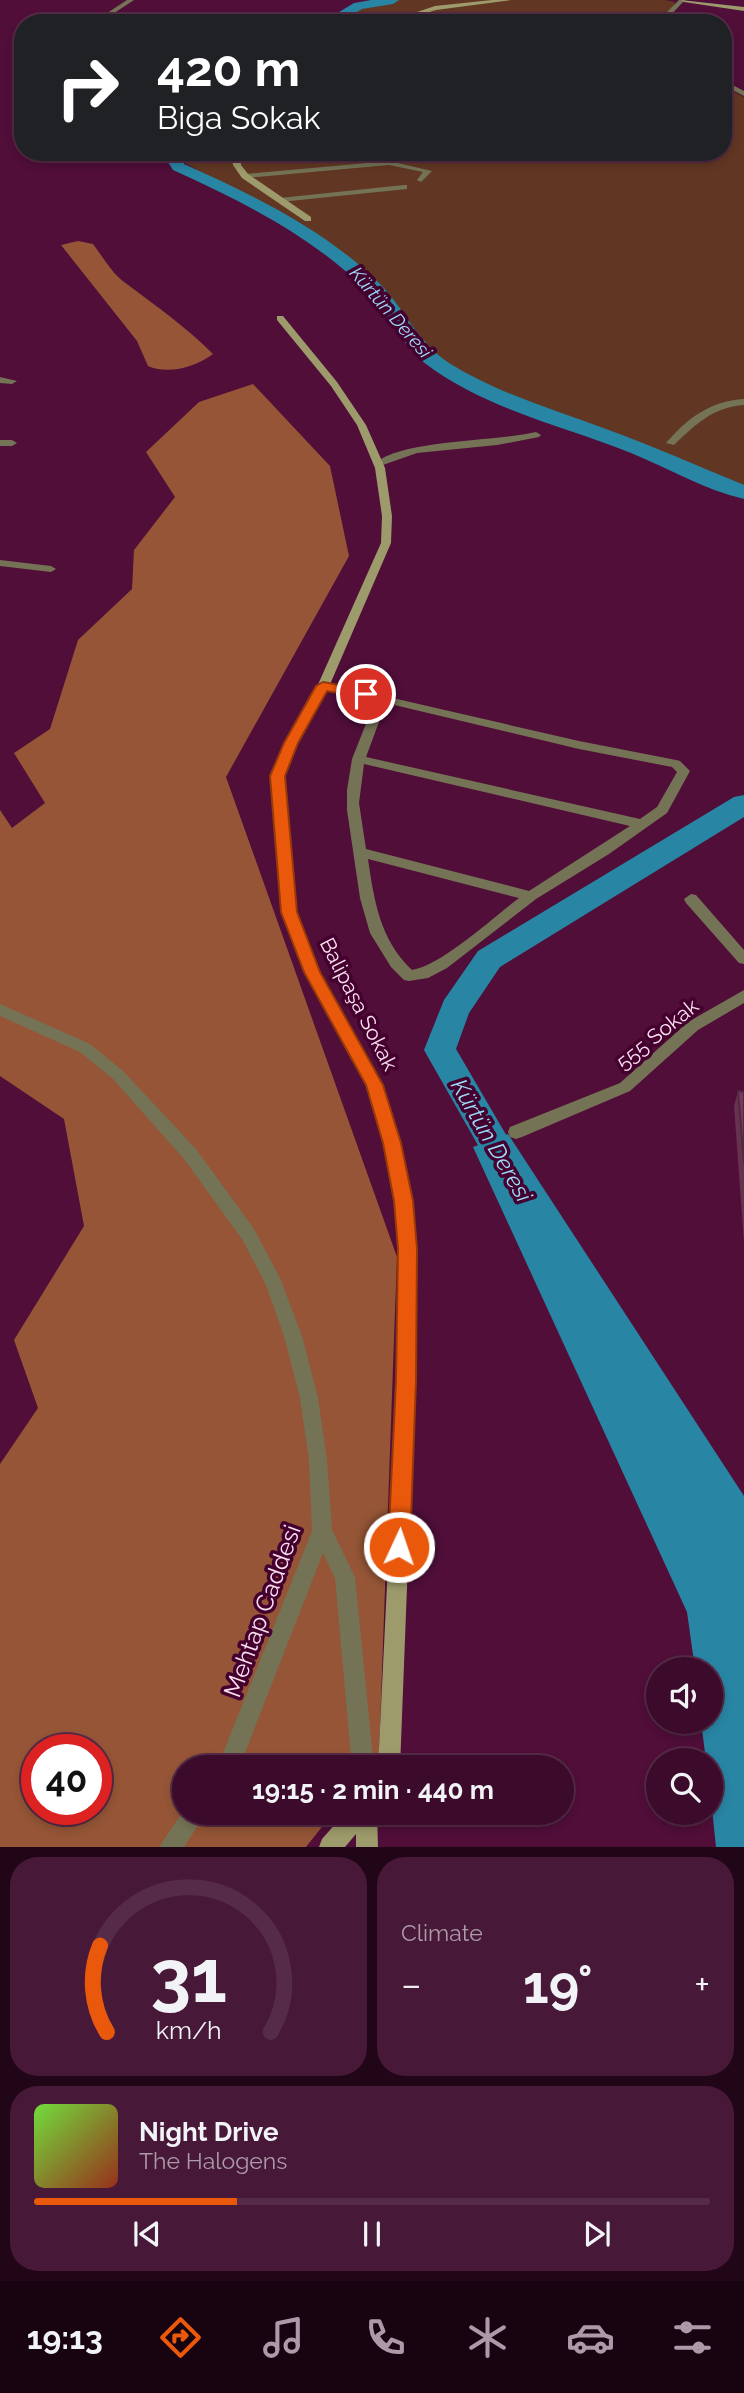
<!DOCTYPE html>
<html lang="en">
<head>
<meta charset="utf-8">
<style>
	:root { --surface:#3c0a2b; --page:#471837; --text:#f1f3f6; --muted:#ac9aa9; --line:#552b47; --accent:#ea580c }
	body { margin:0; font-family:Raleway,sans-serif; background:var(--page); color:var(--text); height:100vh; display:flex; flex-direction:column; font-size:26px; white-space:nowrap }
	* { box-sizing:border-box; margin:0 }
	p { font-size:23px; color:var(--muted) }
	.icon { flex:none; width:38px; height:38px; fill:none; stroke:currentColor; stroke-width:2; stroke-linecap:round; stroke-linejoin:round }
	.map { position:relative; height:1847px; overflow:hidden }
	.side { display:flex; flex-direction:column; gap:10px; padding:10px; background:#210618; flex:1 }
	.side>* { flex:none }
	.guide { position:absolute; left:14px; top:14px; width:718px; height:147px; border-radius:28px; box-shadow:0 4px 10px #0003,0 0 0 2px var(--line); background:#202124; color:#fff; overflow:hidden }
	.tools { position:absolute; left:646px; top:1657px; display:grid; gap:14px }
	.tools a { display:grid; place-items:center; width:77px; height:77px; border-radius:50%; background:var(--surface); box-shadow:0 4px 10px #0003,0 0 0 2px var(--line); font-size:35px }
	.speed { position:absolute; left:21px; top:1734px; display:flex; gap:14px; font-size:35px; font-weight:700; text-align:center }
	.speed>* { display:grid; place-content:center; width:91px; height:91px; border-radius:50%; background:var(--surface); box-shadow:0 4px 10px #0003,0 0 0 2px var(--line); line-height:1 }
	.speed .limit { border:10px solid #d22; background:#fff; color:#111 }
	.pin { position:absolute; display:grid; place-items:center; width:60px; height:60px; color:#fff; margin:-30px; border:4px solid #fff; border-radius:50%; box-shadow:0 2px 7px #0007 }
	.me { position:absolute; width:77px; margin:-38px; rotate:3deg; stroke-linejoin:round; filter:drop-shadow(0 0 5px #0008) }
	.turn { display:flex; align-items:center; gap:24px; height:147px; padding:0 28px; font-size:32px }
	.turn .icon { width:91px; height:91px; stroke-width:2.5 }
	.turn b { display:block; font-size:49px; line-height:60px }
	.big { font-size:52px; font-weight:700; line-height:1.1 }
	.side .tile { flex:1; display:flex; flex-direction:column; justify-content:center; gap:10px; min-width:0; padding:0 24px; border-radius:28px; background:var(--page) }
	.side .dial { align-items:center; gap:0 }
	.dial svg { height:182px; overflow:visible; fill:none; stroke:var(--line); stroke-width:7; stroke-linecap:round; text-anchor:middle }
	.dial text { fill:var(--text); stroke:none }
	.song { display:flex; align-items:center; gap:21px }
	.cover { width:84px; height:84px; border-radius:10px; background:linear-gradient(135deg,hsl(100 70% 55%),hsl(10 70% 35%)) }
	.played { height:7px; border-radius:4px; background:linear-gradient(90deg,var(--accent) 30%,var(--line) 30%) }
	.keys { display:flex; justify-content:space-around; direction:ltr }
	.heat { display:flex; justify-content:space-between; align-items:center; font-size:38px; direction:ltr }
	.side .tiles { flex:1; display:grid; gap:10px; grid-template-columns:1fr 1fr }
	.tile:last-child { grid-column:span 2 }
	.trip { position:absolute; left:172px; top:1755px; width:402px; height:70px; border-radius:35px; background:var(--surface); box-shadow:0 4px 10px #0003,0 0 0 2px var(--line); font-weight:700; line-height:70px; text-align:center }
	.tab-bar { display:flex; height:112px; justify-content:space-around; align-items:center; background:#180411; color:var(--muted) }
	.tab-bar .icon { width:49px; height:49px }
	.tab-bar .active { color:var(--accent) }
	.tab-bar b { font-size:32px; color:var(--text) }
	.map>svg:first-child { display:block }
	.green { fill:#613723 }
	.forest { fill:#955536; fill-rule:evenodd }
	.water { fill:#2985a4 }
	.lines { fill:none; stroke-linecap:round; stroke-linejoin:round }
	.river { fill:#2985a4; fill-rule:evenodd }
	.street { fill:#757356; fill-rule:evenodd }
	.secondary { fill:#9d9a6b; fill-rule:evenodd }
	.wall { fill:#663250 }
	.building { fill:#773a5d; stroke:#532941; stroke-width:2 }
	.route { fill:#ea580c; stroke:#983908; stroke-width:2 }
	.labels { text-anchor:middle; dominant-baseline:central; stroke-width:7; stroke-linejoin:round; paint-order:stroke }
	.far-water-label { font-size:19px; font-style:italic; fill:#9bdcf8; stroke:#44012f }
	.street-label { font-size:21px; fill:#fbe1ee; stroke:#44012f }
	.water-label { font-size:23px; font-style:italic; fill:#9bdcf8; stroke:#44012f }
	.near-street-label { font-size:24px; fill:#fbe1ee; stroke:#44012f }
</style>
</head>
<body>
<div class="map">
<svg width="744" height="1847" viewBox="0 0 744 1847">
	<rect width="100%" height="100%" fill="#500e39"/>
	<g class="green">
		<polygon points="393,0 665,0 675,2 671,16 657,23 327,23 358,6"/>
		<polygon points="723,86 744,97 744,491 437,364 383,297 342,257 302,229 176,158 177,152 723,152"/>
	</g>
	<g class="forest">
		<path d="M78 241 93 244C102 256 112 273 124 282 155 305 186 327 213 354 196 367 168 375 148 366L137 341 61 245Z"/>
		<path d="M253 384 330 466 349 556 226 777 397 1257 379 1755 369 1767 184 1768V1813H333L306 1847H0V1464L38 1408 14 1340 84 1226 64 1119 0 1076V810L12 828 45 803 14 753 50 729 78 640 132 589 134 550 175 497 146 452 199 402ZM37 1750H96V1810H37Z"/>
	</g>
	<polygon class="water" points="508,1134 744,1496 744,1847 716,1847 711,1799 710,1760 706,1760 701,1722 710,1722 710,1670 695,1669 687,1612 473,1147"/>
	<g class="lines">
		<g class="river">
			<polygon points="371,0 399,0 393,4 362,9 337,23 321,23 354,3"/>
			<path d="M165 152H181L184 164C253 195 324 229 379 283 404 308 418 343 449 363 497 393 552 409 606 429 653 446 698 466 744 485V499C705 490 668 468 631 453 564 426 485 409 426 364 401 345 389 313 366 290 312 236 241 201 173 170L164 156Z"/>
			<polygon points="744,795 744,817 500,967 469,1013 456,1049 529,1174 524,1184 512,1189 500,1184 424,1050 444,1000 478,951 734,797"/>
		</g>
		<g class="street">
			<polygon points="127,0 134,0 99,23 92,23"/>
			<polygon points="679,0 685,0 663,23 656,23"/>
			<polygon points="723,80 744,91 744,96 723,85"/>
			<polygon points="389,161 432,171 421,182 417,180 423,172 389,165 245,178 241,176 245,174"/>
			<polygon points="404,185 407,185 407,189 280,202 276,200 280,198"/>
			<polygon points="0,377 17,381 12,384 0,383"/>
			<path d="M744 399V405C713 407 696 424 674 445L666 443C688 418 710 401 744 399Z"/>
			<path d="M536 432 541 435 539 437 497 445 417 453 380 466 375 463C406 439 494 442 536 432Z"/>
			<polygon points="0,440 12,440 17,443 12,446 0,446"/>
			<polygon points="0,560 51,566 56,569 51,572 0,566"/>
			<path d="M323 682 579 741 676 760 680 761 690 771 667 813 609 854 536 899 447 968 428 978 409 981 404 980 391 967 370 933 360 898 347 810V790L352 759 375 701 319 689V683ZM386 703 579 749 672 767 677 772 657 807 640 819 366 757ZM364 764 630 826 529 891 366 849 359 803ZM368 859 519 898C494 917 441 966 412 970 380 940 374 900 368 859Z"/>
			<polygon points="691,894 696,895 744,950 744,964 739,963 686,903 684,899"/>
			<polygon points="744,990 744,1003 698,1030 630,1091 522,1137 516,1139 510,1137 508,1132 510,1127 620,1083 688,1022"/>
			<polygon points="0,1004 90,1044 123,1071 196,1149 254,1229 280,1278 302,1336 318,1398 327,1460 332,1530 355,1577 374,1768 352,1768 335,1578 323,1553 239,1768 217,1768 312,1531 309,1460 300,1398 284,1336 266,1285 242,1239 184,1159 113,1079 80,1052 0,1016"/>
			<polygon points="184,1810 184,1813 206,1813 184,1847 159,1847"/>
		</g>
		<g class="secondary">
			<polygon points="492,0 511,0 436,10 394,23 384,23 435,6"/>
			<polygon points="681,0 744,7 744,11 684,2"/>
			<polygon points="232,152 240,152 241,165 248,174 311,217 311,221 305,221 242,178 233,165"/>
			<polygon points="277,316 283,316 337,382 366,425 385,468 392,516 391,543 328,689 297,743 283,776 296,912 319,972 382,1085 400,1143 411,1201 415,1249 415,1381 400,1768 378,1768 397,1381 399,1249 395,1201 384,1143 366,1086 305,972 282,912 271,776 285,743 316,689 381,543 382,516 375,468 357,425 331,386 277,320"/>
			<polygon points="345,1813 377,1813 378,1847 356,1847 356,1834 345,1847 319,1847 322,1839"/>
		</g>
	</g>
	<polygon class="wall" points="738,1091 744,1092 744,1243 734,1106"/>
	<polygon class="building" points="738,1091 744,1092 744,1164"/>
	<polygon class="route" points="323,682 366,690 373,694 366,698 327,691 298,743 285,776 297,912 320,972 383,1085 401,1143 413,1201 417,1249 416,1381 410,1547 407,1555 399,1558 391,1555 388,1547 396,1381 398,1249 394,1201 383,1143 366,1085 304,972 281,912 270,776 284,743 316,686"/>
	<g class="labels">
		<g class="far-water-label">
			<text transform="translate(391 312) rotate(49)">Kürtün Deresi</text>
		</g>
		<g class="street-label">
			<text transform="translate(359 1004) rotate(63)">Balipaşa Sokak</text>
			<text transform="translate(657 1034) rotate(-39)">555 Sokak</text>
		</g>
		<g class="water-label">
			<text transform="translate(492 1140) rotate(60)">Kürtün Deresi</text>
		</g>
		<g class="near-street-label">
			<text transform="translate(262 1611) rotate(-70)">Mehtap Caddesi</text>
		</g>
	</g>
</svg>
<div class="tools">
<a><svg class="icon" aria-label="sound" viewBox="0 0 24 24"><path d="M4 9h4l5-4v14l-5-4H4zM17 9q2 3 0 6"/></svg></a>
<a><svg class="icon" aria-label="search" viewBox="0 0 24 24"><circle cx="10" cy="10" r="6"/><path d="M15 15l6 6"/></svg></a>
</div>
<div class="speed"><div class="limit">40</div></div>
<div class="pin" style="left:366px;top:694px;background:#d93025"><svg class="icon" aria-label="arrive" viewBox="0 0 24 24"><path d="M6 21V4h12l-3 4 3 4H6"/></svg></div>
<svg class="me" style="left:399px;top:1547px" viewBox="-20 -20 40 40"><circle r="17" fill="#ea580c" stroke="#fff" stroke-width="3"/><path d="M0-11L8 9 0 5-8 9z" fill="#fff"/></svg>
<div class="trip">19:15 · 2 min · 440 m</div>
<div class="guide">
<div class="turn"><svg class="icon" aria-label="right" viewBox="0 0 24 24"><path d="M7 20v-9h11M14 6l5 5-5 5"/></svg><div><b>420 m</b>Biga Sokak</div></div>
</div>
</div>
<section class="side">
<div class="tiles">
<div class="tile dial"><svg viewBox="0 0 100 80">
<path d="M14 69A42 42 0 1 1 86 69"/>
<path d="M14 69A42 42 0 0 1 11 31" stroke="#ea580c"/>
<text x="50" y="56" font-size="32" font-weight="700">31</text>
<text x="50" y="72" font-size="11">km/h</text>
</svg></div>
<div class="tile"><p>Climate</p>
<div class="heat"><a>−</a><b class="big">19°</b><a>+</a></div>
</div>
<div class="tile">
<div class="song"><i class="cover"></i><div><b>Night Drive</b><p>The Halogens</p></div></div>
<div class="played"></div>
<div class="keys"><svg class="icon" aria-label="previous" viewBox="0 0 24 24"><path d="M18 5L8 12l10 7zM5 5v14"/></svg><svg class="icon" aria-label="pause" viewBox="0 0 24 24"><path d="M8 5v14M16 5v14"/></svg><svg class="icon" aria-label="next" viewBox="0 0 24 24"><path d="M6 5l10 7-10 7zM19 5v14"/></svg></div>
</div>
</div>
</section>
<nav class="tab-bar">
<b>19:13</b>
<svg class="icon active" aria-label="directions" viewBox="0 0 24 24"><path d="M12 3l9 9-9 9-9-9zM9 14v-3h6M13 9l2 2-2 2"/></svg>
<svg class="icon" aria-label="music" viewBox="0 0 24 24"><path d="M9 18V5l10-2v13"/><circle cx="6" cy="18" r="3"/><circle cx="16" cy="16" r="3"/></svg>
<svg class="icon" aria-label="phone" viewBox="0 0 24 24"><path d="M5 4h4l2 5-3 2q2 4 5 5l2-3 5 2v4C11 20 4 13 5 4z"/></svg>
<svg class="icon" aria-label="climate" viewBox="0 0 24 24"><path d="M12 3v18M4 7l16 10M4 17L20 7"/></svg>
<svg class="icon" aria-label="car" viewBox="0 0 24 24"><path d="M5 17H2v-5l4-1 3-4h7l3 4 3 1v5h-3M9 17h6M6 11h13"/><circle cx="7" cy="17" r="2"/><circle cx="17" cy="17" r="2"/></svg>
<svg class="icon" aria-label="filters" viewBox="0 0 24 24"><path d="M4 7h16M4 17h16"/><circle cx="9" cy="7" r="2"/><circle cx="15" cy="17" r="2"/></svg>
</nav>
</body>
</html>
